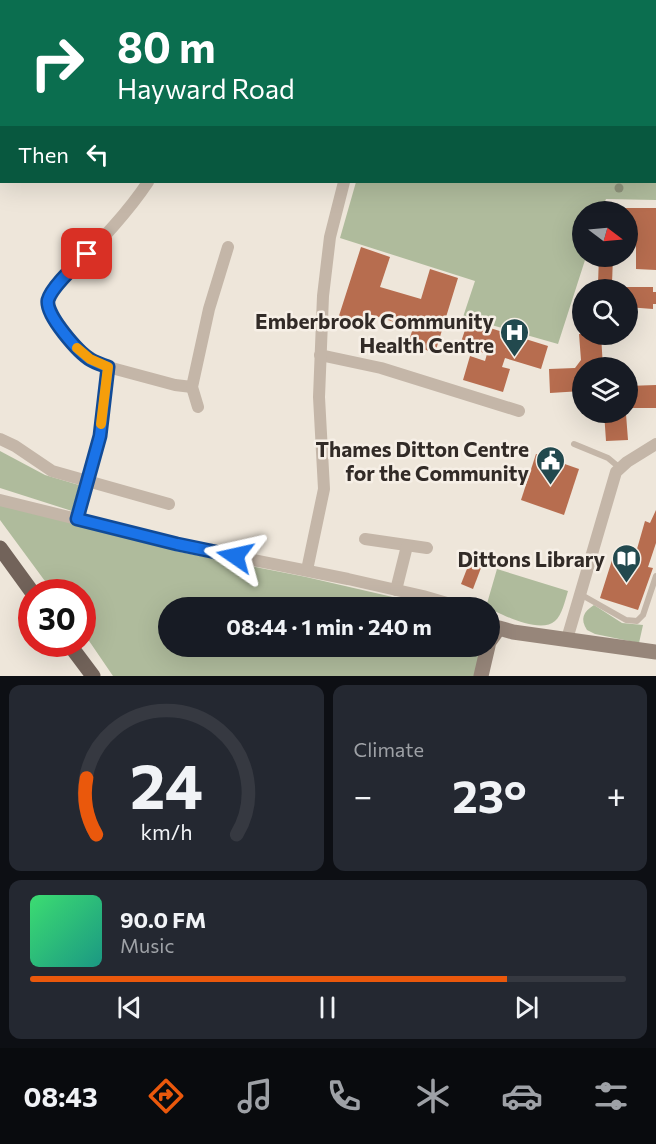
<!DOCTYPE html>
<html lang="en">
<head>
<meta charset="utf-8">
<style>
	:root { --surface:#171b24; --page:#242831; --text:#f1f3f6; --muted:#9ea1a6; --line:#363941; --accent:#ea580c }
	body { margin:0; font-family:Commissioner,sans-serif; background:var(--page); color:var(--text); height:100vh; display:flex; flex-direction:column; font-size:22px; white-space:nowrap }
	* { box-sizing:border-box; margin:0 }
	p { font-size:20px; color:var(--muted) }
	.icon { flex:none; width:33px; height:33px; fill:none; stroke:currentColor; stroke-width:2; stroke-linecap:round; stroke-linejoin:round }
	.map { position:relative; height:676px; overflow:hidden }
	.side { display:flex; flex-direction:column; gap:9px; padding:9px; background:#0d0f14; flex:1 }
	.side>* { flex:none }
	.top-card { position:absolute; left:0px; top:0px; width:657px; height:183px; box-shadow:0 6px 24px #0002; background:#0b6e4f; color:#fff; overflow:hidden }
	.needle { width:39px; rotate:106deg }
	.buttons { position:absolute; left:572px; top:201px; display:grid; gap:12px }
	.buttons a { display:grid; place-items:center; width:66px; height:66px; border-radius:50%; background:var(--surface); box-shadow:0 6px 24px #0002; font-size:30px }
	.speed { position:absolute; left:18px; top:579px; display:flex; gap:12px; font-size:30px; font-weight:700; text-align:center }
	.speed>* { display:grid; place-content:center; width:78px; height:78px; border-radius:50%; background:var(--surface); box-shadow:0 6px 24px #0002; line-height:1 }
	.speed .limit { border:9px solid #d22; background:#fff; color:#111 }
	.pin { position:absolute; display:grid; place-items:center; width:51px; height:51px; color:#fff; margin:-26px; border-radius:12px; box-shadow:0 3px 9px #0006 }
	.me { position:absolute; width:66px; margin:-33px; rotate:281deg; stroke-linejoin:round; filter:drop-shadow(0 0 4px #0008) }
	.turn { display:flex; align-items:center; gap:21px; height:126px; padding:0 18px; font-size:27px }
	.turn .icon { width:78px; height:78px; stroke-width:2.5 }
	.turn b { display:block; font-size:42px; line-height:51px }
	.then { display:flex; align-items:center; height:57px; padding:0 18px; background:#0003; gap:12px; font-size:22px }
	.big { font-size:45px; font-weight:700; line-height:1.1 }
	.side .widget { flex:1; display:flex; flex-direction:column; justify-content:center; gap:9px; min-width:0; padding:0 21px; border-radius:12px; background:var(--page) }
	.side .dial { align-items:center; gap:0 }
	.dial svg { height:156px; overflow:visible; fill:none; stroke:var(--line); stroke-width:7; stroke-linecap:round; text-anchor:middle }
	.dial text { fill:var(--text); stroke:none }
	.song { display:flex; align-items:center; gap:18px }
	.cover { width:72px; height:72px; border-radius:9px; background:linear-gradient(135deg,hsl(140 70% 55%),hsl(170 70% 35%)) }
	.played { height:6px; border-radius:3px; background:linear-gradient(90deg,var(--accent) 80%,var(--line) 80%) }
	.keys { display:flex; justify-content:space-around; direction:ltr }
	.heat { display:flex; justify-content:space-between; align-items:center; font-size:33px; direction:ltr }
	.side .tiles { flex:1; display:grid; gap:9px; grid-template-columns:1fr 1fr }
	.widget:last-child { grid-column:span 2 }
	.trip { position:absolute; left:158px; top:597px; width:342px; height:60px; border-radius:30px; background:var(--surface); box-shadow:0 6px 24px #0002; font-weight:700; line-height:60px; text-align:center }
	.dock { display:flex; height:96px; justify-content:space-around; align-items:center; background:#090b0e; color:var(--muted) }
	.dock .icon { width:42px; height:42px }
	.dock .current { color:var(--accent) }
	.dock b { font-size:27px; color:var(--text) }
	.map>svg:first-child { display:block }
	.green { fill:#afbb9c }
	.building { fill:#b76d4f }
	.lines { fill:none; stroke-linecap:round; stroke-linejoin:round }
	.lane { stroke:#c4b6a8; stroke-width:6 }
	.street { stroke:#c4b6a8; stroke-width:12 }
	.secondary { stroke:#97867a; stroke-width:15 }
	.primary { stroke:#72635a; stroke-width:15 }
	.rail { stroke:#322b27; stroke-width:4; stroke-dasharray:1.5 4.5; stroke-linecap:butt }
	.tree { fill:#8e927b }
	.route-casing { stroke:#114b97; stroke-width:15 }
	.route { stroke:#1a73e8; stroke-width:10 }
	.slow { stroke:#f59e0b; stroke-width:10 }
	.labels { text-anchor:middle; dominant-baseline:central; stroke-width:5; stroke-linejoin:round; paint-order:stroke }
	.poi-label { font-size:21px; font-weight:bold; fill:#322b27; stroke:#f6efe6; text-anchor:end }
</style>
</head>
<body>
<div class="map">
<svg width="656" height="676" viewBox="0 0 656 676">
	<rect width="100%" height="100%" fill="#eee6da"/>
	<g class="green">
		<polygon points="656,4 656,200 606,199 601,211 582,212 582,256 586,257 558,344 463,317 475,281 340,238 356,182 656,182"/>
		<polygon points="0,451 45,475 79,485 72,511 0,488"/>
		<polygon points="0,505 10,506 180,552 306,577 436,607 168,608 168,646 481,647 474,676 113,676 83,632 82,592 53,592 0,520"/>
		<path d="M497 569 568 591C565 601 562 615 555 621 540 635 499 613 486 607Z"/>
		<path d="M594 605 622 623 643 625 639 643 595 634 587 630C580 619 583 612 594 605Z"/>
	</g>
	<g class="building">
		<polygon points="614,208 656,208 656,270 636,269 636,227 627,227 627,212 614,212"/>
		<polygon points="361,247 390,257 380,287 421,299 430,269 458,278 435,353 408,344 413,328 369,314 364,330 337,322"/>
		<polygon points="599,256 613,256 612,284 598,284"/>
		<polygon points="616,287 653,287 653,292 656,292 656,304 653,304 653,309 627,307 627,290 616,290"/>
		<polygon points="468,321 548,346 541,369 505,358 502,367 510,369 503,392 463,380 470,356 485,361 487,354 460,345"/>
		<polygon points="579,334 601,334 603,368 582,368 582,391 550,393 549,369 575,368 581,360"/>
		<polygon points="656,385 656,408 631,408 626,414 628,440 606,441 604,412 627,412 627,386"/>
		<polygon points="536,454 579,469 564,515 521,500"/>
		<polygon points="656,510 656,543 648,567 653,568 638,610 600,598 613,557 633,563 645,521 650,523"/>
		<polygon points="472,556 484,560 473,589 461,584"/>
	</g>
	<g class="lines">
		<g class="lane">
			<polyline points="574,444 608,458 620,468"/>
			<polyline points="580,594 626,620 637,621 643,615 656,576"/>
		</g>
		<g class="street">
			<polyline points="320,355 381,368 519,411"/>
			<polyline points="108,367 175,385 192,387"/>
			<polyline points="198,407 192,387 209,309 228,247"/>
			<polyline points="0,439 15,446 52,471 169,504"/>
			<polyline points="0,500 194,548 348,579 423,596 464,608"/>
			<path d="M77 519 100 436 108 367C84 356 75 347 60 325 56 320 49 312 48 305 47 299 52 293 55 288 87 254 122 221 148 182"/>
			<polyline points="365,539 427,548"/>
			<polyline points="307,570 324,489 319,397 323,296 330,237 344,182"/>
			<polyline points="396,590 407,546"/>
			<polyline points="489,620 499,628"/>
			<polyline points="567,639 616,472 627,462 656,444"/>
		</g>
		<g class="secondary">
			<polyline points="489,642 499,628 513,632 656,652"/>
			<polyline points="481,676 488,646"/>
		</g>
		<g class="primary">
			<polyline points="0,548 32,592"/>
			<polyline points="69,644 93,676"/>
		</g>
		<g class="rail">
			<polyline points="93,2 96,0"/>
			<polyline points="112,2 116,0"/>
			<polyline points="0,52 2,51"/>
		</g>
	</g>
	<circle class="tree" cx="619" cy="188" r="4.5"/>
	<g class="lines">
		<defs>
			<path id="route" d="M87 254C76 265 52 286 48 300 45 315 79 353 91 360 96 363 103 365 108 367L100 436 77 519 177 544 235 556"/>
		</defs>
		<use href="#route" class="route-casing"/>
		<use href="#route" class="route"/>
		<polyline class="slow" points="77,348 90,359 108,367 101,424"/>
	</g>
	<defs>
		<symbol id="hospital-pin" viewBox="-11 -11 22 30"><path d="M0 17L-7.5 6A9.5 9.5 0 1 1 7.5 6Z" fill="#22494e" stroke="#f6efe6"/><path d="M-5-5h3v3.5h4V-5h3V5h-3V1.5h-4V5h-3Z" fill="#fff"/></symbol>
		<symbol id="civic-pin" viewBox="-11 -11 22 30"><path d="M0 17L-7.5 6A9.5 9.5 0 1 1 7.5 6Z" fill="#22494e" stroke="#f6efe6"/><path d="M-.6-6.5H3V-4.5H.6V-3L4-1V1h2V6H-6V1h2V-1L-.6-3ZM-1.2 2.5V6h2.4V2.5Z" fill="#fff"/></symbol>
		<symbol id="library-pin" viewBox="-11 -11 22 30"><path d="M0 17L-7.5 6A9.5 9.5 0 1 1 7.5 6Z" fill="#22494e" stroke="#f6efe6"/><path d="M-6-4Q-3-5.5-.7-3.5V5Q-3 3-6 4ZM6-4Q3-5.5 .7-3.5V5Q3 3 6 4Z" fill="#fff"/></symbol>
	</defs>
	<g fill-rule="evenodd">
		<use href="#hospital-pin" x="498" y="316" width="33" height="45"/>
		<use href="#civic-pin" x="534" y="444" width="33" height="45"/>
		<use href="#library-pin" x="610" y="542" width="33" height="45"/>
	</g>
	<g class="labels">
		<g class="poi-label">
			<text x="494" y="320">Emberbrook Community<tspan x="494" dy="24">Health Centre</tspan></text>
			<text x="529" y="448">Thames Ditton Centre<tspan x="529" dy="24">for the Community</tspan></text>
			<text x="605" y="558">Dittons Library</text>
		</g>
	</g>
</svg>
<div class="buttons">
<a><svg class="needle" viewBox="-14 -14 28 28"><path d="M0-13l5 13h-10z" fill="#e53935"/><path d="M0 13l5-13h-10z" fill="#9ea1a6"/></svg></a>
<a><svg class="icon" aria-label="search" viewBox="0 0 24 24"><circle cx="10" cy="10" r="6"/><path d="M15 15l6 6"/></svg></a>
<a><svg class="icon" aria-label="layers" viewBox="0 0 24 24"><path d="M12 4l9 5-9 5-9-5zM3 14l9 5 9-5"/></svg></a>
</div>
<div class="speed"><div class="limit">30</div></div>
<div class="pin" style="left:87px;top:254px;background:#d93025"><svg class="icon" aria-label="arrive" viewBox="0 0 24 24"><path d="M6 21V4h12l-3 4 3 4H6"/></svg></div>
<svg class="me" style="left:235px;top:556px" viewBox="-20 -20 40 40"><path d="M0-17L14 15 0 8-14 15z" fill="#1a73e8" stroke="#fff" stroke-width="4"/></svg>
<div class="trip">08:44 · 1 min · 240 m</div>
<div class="top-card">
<div class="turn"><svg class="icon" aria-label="right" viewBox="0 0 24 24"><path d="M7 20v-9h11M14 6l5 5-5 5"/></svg><div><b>80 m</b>Hayward Road</div></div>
<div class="then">Then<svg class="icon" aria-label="left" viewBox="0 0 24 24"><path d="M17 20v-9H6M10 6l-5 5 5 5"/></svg></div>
</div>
</div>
<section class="side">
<div class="tiles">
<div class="widget dial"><svg viewBox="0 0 100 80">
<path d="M14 69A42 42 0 1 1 86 69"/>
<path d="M14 69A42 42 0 0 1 9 40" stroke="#ea580c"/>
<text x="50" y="56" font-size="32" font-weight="700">24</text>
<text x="50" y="72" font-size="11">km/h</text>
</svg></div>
<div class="widget"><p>Climate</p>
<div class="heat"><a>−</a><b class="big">23°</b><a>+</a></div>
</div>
<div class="widget">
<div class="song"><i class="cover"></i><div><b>90.0 FM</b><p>Music</p></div></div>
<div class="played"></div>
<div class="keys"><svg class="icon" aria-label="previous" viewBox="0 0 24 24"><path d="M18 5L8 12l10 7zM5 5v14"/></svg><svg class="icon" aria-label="pause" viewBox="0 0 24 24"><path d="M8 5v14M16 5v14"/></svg><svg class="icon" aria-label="next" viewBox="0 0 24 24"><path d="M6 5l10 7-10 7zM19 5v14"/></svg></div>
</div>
</div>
</section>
<nav class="dock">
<b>08:43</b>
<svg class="icon current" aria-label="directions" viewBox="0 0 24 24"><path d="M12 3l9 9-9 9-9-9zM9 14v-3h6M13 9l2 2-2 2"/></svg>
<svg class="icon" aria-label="music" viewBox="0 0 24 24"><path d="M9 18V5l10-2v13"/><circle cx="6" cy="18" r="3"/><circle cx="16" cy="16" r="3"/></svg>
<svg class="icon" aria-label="phone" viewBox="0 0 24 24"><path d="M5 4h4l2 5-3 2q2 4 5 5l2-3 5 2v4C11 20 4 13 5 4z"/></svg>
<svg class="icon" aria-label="climate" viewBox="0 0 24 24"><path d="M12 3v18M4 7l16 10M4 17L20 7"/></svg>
<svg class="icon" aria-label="car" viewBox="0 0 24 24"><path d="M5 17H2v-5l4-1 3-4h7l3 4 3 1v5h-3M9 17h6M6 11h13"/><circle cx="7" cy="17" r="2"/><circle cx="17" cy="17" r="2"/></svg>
<svg class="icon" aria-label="filters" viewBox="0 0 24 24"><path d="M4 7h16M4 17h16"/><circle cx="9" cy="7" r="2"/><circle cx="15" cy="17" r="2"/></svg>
</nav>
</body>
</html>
